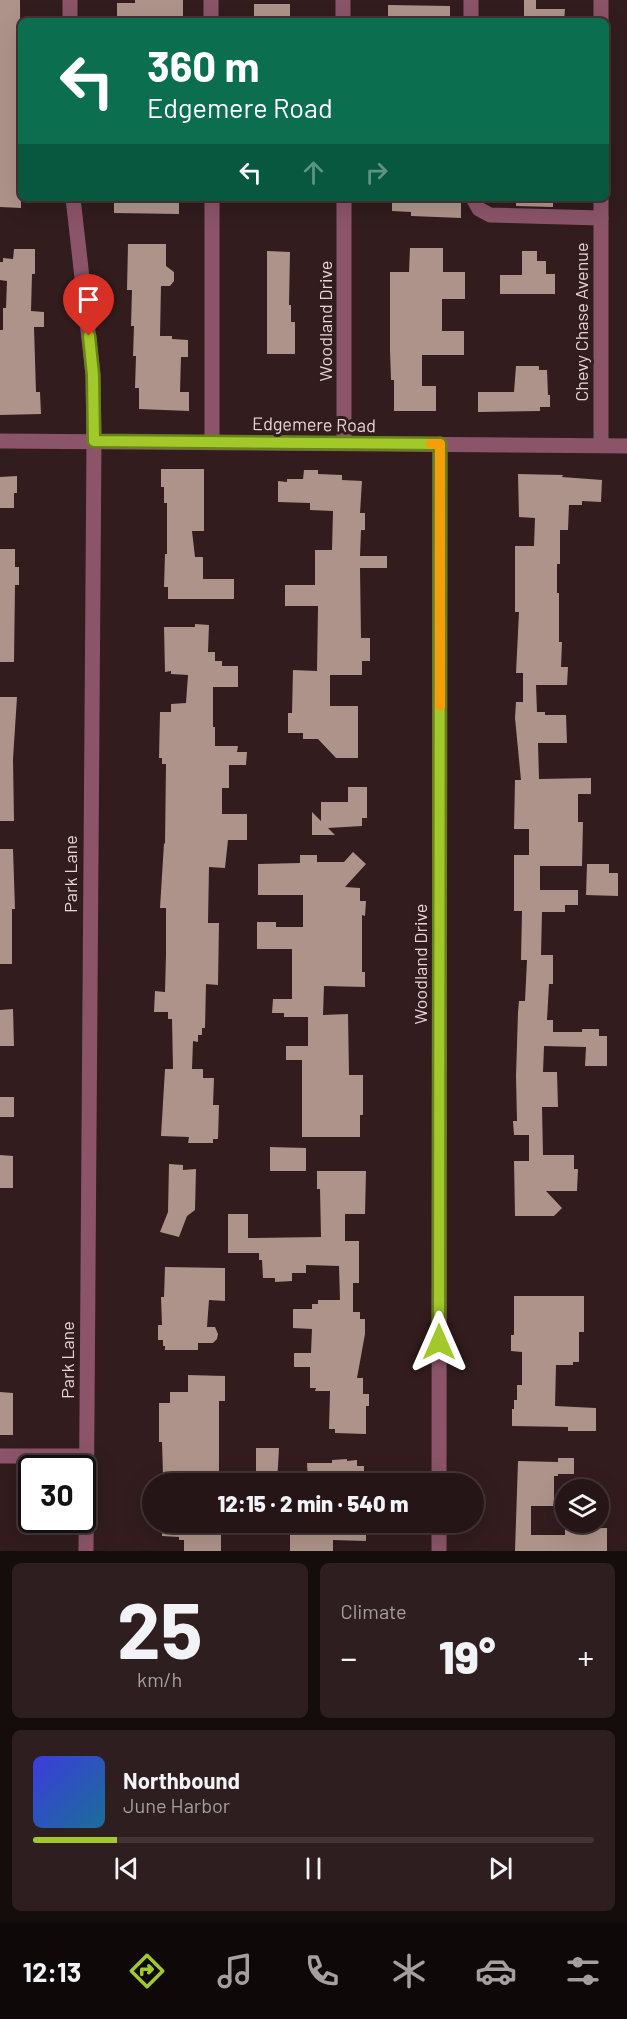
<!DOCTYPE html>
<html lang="en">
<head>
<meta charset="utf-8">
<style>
	:root { --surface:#261516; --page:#2e1e1f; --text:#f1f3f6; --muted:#a49fa1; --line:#423435; --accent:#a1c92a }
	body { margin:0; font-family:Barlow,sans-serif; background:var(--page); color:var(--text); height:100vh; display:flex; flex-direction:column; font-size:22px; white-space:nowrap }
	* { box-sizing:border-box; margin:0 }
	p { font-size:20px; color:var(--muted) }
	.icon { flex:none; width:33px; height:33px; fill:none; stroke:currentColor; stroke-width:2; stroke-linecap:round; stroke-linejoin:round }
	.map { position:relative; height:1551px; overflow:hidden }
	.panel { display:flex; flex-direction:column; gap:12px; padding:12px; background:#150c0c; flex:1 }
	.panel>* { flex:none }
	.guide { position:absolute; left:18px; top:18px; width:591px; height:183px; border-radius:9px; box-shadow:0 6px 24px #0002,0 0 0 2px var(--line); background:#0b6e4f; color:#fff; overflow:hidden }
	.buttons { position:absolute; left:555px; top:1479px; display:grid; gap:12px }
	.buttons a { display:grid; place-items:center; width:54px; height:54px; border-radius:50%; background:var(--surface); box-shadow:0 6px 24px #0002,0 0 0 2px var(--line); font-size:30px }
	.speed { position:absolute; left:18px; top:1455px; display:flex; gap:12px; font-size:30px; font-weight:700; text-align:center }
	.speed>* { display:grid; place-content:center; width:78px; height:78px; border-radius:50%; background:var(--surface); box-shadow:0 6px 24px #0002,0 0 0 2px var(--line); line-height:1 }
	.speed .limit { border:3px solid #111; border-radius:9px; background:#fff; color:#111 }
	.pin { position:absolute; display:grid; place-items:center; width:51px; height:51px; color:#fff; margin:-62px -26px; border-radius:50% 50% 50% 0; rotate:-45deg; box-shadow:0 0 6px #0007 }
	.pin .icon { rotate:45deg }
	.me { position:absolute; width:66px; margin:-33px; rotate:0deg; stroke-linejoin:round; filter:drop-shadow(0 0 4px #0008) }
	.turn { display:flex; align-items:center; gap:21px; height:126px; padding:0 30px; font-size:27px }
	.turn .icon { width:78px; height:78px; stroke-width:2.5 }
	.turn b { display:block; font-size:42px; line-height:51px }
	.lanes { display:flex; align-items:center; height:57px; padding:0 30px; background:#0003; justify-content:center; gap:30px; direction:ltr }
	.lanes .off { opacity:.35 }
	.big { font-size:45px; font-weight:800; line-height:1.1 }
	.panel .widget { flex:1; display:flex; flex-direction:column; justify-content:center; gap:9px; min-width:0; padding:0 21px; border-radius:9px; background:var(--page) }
	.panel .dial { align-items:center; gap:0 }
	.dial b { font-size:78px; line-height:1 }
	.song { display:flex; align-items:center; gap:18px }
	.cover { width:72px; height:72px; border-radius:9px; background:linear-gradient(135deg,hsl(240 70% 55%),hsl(200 70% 35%)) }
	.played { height:6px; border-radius:3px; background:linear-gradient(90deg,var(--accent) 15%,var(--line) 15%) }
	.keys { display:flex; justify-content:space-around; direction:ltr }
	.heat { display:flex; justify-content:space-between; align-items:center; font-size:33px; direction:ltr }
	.panel .tiles { flex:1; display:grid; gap:12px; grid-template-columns:1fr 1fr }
	.widget:last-child { grid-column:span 2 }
	.trip { position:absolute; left:142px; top:1473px; width:342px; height:60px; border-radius:30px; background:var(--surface); box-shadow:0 6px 24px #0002,0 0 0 2px var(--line); font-weight:800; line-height:60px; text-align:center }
	.menu { display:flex; height:96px; justify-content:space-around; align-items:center; background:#0f0809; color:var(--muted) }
	.menu .icon { width:42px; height:42px }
	.menu .on { color:var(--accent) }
	.menu b { font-size:27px; color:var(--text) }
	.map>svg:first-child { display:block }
	.building { fill:#ae938a }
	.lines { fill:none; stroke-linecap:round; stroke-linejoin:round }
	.minor { stroke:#8b5469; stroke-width:15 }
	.route-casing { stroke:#69831b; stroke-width:15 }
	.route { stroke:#a1c92a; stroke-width:10 }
	.slow { stroke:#f59e0b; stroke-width:10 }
	.labels { text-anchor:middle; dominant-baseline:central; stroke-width:6; stroke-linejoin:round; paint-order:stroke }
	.street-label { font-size:18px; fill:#e5d5d5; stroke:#321c1d }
</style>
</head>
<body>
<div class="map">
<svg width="627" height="1551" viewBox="0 0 627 1551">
	<rect width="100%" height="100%" fill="#321c1d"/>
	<g class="building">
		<polygon points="0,0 20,0 21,208 0,207"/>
		<polygon points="135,0 183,0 183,21 117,21 117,3 135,3"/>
		<polygon points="524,0 536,0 536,9 565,9 564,21 524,21"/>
		<polygon points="254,4 290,4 290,21 254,20"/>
		<polygon points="388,5 450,6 450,21 388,21"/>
		<polygon points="114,198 171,198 171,201 179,201 179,214 114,213"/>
		<polygon points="392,198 441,198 441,201 461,201 461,218 411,216 411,212 392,211"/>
		<polygon points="516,198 553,198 553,207 516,206"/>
		<polygon points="128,244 166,244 166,266 174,272 174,281 170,286 161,286 160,336 172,336 172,339 188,340 188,357 181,357 180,392 189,392 189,411 139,409 139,388 135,388 136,356 133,356 134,326 131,326 132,290 127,290"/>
		<polygon points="410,248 443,248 443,272 465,272 465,299 442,299 442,331 464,331 464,355 422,355 422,386 436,386 436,411 394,411 394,380 391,380 390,350 390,272 409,272"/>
		<polygon points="14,249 35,249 35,274 32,274 31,311 44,312 44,327 34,327 36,392 40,392 41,414 0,415 0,330 3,330 3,308 6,308 7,281 0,280 0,262 3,262 3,258 13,259"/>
		<polygon points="267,251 290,252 289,305 291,305 291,322 295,322 295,354 267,354"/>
		<polygon points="522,251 537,251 537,261 546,261 546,274 555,274 555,294 500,294 500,275 522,275"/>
		<polygon points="516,366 539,366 539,370 547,370 548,395 550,395 550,407 540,407 540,411 478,412 478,392 514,392"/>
		<polygon points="161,469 204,469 204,531 192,531 195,557 203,557 203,579 234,579 234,599 168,599 168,587 164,587 165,554 167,554 167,503 164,503 164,487 161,487"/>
		<polygon points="304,470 318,470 318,474 342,475 342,480 362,481 360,513 365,513 365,530 361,530 360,556 387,556 387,568 360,568 361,638 370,638 370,661 362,661 362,675 330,675 330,706 358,706 358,758 336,758 318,739 303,739 303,733 288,733 288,713 292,713 293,670 317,671 318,606 285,606 285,585 315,585 315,550 332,550 333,511 310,510 310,503 278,502 278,481 287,482 287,479 303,479"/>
		<polygon points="518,474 563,475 562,477 602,480 601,502 582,501 582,505 569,505 568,530 560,530 560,564 557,564 557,593 559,593 559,642 562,642 561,667 568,667 567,685 536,685 537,712 545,712 545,715 566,715 567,743 538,743 539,779 591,778 591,794 578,794 578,822 583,822 582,866 540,866 540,890 578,890 578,905 565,905 565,912 542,912 541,955 553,955 553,984 549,984 547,1020 553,1020 553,1032 582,1032 582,1029 599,1029 599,1036 607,1036 607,1066 585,1066 586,1047 544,1046 543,1072 557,1072 558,1107 542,1107 543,1155 574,1155 574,1169 578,1169 577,1191 546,1191 562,1208 554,1216 515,1216 514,1161 529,1161 529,1135 514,1135 513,1121 517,1121 516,1076 518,1012 519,1001 525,1001 527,960 521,960 522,911 514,911 514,855 529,855 529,829 514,829 515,780 521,780 515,718 516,702 523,702 523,673 516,673 519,612 515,612 515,546 534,546 535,518 519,517"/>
		<polygon points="17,476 17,493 14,493 14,508 0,508 0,477"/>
		<polygon points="0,549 15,549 15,567 19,567 19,585 15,585 14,662 0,662"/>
		<polygon points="195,624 209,625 208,652 215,652 215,661 222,661 222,666 238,666 238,687 213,687 213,727 215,727 215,746 238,746 237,752 247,752 246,765 229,765 229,788 222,788 222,814 247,814 247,840 228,840 225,868 209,867 208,923 219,923 218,985 206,984 205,1028 202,1028 202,1035 198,1035 198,1042 193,1041 192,1069 203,1069 203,1078 214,1078 213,1105 219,1105 218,1139 213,1139 213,1143 188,1143 189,1137 161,1136 165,1069 173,1069 172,1019 168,1019 168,1012 154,1012 155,991 165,992 166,954 166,908 160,908 164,843 165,844 166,764 162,764 162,758 159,758 160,712 171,712 171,704 186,703 188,675 171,674 171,671 165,672 164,627 195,627"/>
		<polygon points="0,697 17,697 13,759 14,821 0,821"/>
		<polygon points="348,787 367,787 367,818 362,818 362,826 328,828 335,835 312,835 312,812 321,821 321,802 348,802"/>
		<polygon points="0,849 13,849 15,909 12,909 12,964 0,964"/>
		<polygon points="353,852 366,864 345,887 360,888 360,901 366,901 365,916 362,915 362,972 365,972 365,987 324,986 323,1015 348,1014 349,1075 363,1075 363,1115 360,1115 360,1137 302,1137 302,1060 286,1060 286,1046 308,1046 308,1017 284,1017 284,1013 272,1013 273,999 292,999 292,949 257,949 257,922 276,922 276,927 303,927 303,895 258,895 258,864 300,863 300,855 317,855 317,862 344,862"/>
		<polygon points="587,864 609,864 609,873 618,873 618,896 586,895"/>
		<polygon points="13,1009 14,1046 0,1046 0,1010"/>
		<rect x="0" y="1097" width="14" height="20"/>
		<polygon points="270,1147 306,1148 306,1171 270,1171"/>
		<polygon points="0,1155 13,1156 13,1188 0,1188"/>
		<polygon points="169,1164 183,1165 183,1170 196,1169 195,1210 187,1216 179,1237 160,1232 168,1212"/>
		<polygon points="317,1171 366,1171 365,1214 345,1214 345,1241 359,1241 359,1283 353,1283 353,1312 360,1312 360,1319 365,1319 365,1334 357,1378 363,1378 363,1394 369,1394 369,1406 366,1406 366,1434 335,1433 335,1429 329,1429 330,1391 315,1391 316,1388 310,1388 310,1367 294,1367 294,1353 311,1353 312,1329 293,1328 293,1309 312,1309 312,1304 318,1304 318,1300 340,1300 339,1266 306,1265 306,1273 292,1273 292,1281 275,1282 275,1278 263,1278 262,1260 259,1260 259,1253 228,1253 228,1214 248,1214 248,1238 321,1237 320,1189 317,1189"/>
		<polygon points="165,1267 225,1268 225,1301 209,1300 207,1327 215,1327 218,1334 217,1339 213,1343 198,1343 198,1350 165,1350 165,1346 163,1346 163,1340 158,1340 158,1325 162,1325 161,1297 164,1297"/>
		<polygon points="514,1296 584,1296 584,1332 579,1332 579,1362 573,1362 573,1365 556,1365 555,1406 596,1408 596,1431 568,1431 568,1427 512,1426 512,1409 514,1409 514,1400 517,1400 517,1385 522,1385 522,1352 511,1351 511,1335 514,1335"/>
		<polygon points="188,1375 225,1376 225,1401 219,1401 219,1473 182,1472 182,1475 163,1475 162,1442 159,1442 159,1403 170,1403 170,1392 188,1392"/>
		<polygon points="0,1392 13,1393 13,1435 0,1435"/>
		<polygon points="256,1448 279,1448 277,1484 256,1484"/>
		<polygon points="558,1458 574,1458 574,1474 558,1474 558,1476 554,1476 554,1506 531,1506 531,1535 565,1535 565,1529 607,1528 607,1551 515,1551 518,1461 558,1462"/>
		<polygon points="347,1459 347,1461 357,1460 357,1466 364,1466 364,1484 311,1484 311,1482 308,1482 307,1463 332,1463 332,1460"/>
		<polygon points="163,1522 221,1522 221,1551 184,1551 184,1540 179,1540 179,1537 162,1536"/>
		<polygon points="331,1523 366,1524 366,1541 333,1540 333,1551 290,1551 290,1532 331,1533"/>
	</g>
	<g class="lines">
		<g class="minor">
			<polyline points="70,0 70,21"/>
			<polyline points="211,0 211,21"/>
			<polyline points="343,0 343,21"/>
			<polyline points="471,0 471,21"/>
			<polyline points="601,21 601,0"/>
			<polyline points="73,198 93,375 94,441 86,1551"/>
			<polyline points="212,198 212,442"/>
			<polyline points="344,198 344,443"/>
			<polyline points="473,198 479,209 490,215 601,218"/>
			<polyline points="0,441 627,446"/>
			<polyline points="601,445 601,198"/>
			<polyline points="0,1456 86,1456"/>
			<polyline points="439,1484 440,444"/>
			<polyline points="439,1551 439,1522"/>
		</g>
	</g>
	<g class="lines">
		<defs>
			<polyline id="route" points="89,336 93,375 94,441 440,444 439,1342"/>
		</defs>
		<use href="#route" class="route-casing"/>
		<use href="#route" class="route"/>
		<polyline class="slow" points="431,444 440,444 440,706"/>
	</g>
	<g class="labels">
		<g class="street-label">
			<text transform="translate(325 321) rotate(-90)">Woodland Drive</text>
			<text transform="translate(581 322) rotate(-90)">Chevy Chase Avenue</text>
			<text transform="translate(314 424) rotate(1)">Edgemere Road</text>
			<text transform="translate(70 874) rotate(-90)">Park Lane</text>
			<text transform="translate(420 964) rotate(-90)">Woodland Drive</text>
			<text transform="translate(67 1360) rotate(-90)">Park Lane</text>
		</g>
	</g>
</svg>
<div class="buttons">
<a><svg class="icon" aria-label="layers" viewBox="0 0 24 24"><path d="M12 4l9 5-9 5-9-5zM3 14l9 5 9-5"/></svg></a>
</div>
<div class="speed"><div class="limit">30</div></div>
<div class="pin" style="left:89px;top:336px;background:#d93025"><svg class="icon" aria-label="arrive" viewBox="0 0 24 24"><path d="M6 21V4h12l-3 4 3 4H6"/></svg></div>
<svg class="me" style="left:439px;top:1342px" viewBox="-20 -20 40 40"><path d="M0-17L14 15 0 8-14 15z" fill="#a1c92a" stroke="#fff" stroke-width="4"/></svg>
<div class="trip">12:15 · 2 min · 540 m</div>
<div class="guide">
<div class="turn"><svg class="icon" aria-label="left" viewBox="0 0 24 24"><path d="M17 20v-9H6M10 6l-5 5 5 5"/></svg><div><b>360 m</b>Edgemere Road</div></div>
<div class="lanes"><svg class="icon" aria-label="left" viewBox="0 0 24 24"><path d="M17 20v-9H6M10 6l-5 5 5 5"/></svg><svg class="icon off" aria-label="ahead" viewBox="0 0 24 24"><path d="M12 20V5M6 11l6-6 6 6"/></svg><svg class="icon off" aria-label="right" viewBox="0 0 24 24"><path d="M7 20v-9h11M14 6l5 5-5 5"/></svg></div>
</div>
</div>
<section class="panel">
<div class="tiles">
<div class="widget dial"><b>25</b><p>km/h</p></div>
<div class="widget"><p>Climate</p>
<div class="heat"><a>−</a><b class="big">19°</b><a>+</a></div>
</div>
<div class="widget">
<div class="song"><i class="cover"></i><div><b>Northbound</b><p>June Harbor</p></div></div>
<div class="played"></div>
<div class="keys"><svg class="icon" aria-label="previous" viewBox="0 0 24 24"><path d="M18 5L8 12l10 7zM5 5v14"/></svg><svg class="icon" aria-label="pause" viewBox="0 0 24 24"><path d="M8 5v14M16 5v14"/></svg><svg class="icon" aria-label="next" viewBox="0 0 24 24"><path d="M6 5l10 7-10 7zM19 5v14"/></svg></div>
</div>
</div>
</section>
<nav class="menu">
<b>12:13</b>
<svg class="icon on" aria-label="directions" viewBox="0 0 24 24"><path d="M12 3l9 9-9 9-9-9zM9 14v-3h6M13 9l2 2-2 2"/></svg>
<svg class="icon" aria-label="music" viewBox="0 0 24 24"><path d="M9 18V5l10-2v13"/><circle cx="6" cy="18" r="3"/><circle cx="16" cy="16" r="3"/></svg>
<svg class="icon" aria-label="phone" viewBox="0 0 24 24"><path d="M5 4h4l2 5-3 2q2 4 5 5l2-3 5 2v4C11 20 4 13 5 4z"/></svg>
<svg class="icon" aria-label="climate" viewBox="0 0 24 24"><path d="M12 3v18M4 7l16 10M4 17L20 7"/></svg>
<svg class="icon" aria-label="car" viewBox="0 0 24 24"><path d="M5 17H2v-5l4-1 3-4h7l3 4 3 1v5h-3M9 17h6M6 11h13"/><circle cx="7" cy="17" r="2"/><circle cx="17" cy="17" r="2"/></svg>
<svg class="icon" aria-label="filters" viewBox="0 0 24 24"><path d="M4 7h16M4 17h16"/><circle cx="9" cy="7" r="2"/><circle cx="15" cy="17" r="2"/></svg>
</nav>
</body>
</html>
